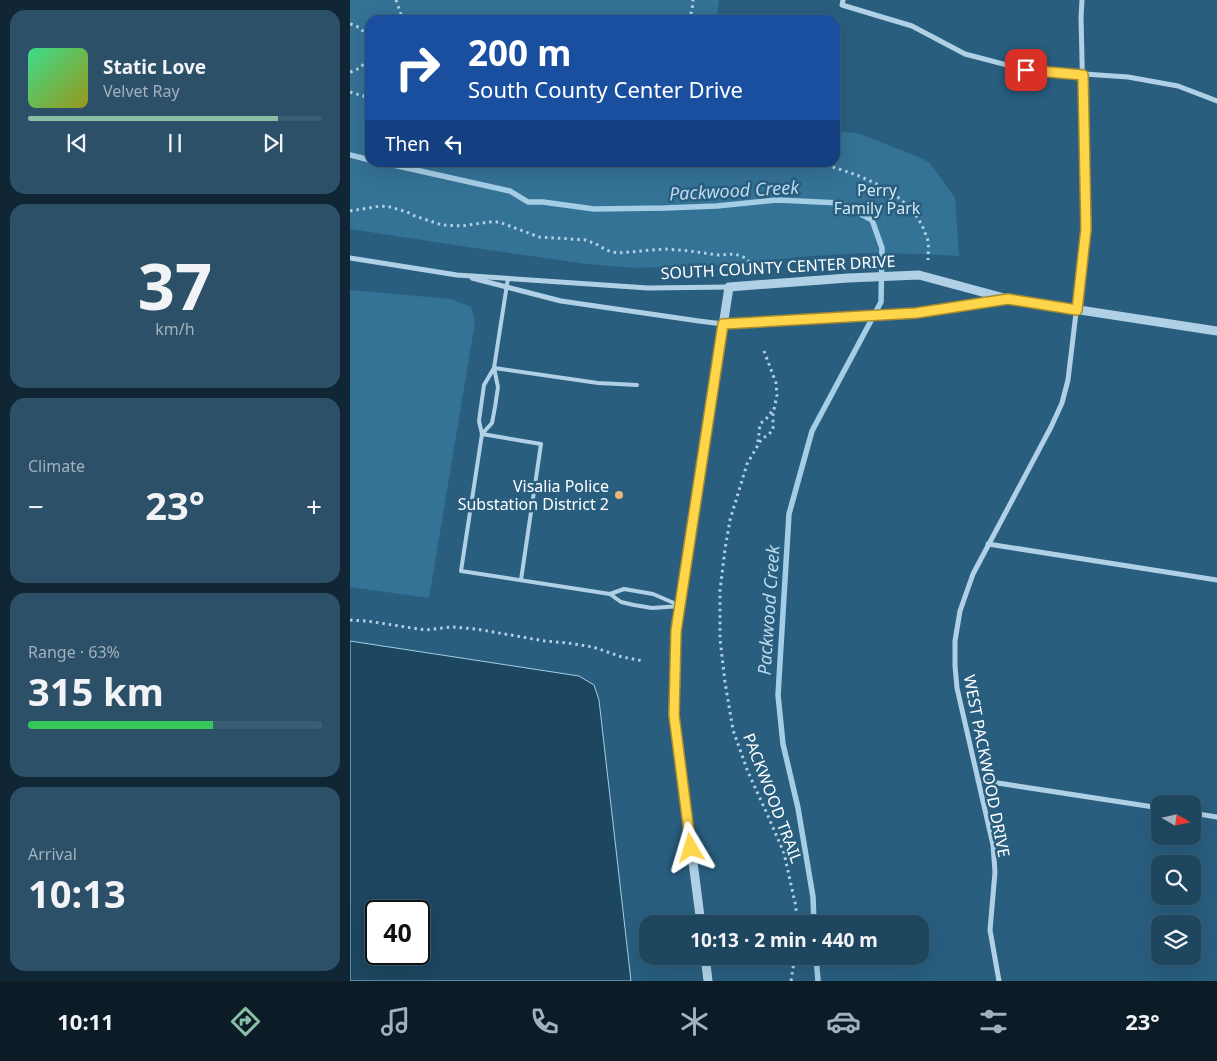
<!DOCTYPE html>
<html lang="en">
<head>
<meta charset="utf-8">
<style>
	:root { --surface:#1f465f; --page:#2c5068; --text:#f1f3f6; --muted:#a1b1bd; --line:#3c5e74; --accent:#8abfa5 }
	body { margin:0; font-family:"Noto Sans",sans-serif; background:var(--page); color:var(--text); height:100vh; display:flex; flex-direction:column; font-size:19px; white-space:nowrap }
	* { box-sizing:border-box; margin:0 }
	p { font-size:16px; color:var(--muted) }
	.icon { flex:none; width:28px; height:28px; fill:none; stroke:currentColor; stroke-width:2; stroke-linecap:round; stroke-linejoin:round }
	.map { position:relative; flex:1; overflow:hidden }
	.details { display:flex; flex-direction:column; gap:10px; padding:10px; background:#112634; width:350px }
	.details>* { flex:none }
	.guide { position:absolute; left:15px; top:15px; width:475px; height:152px; border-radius:15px; box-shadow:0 5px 20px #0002,0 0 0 1px var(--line); background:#1a4fa0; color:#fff; overflow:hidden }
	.needle { width:32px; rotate:99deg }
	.buttons { position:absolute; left:801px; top:795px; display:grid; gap:10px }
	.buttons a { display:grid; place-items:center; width:50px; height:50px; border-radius:10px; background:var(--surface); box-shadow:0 5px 20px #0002,0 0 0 1px var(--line); font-size:25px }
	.speed { position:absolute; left:15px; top:900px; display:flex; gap:10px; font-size:25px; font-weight:700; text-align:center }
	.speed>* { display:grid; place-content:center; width:65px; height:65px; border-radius:50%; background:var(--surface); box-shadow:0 5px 20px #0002,0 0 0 1px var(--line); line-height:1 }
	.speed .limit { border:2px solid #111; border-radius:8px; background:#fff; color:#111 }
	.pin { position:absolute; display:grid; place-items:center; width:42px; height:42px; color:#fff; margin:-21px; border-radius:10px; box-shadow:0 2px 8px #0006 }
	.me { position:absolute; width:55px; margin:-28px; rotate:353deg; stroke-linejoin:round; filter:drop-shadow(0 0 4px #0008) }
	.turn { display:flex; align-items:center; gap:18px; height:105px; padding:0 20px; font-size:22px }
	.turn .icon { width:65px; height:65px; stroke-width:2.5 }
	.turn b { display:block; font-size:35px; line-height:42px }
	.then { display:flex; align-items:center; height:48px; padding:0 20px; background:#0003; gap:10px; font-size:19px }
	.big { font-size:38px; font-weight:700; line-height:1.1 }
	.details .widget { flex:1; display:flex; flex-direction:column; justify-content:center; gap:8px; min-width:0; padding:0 18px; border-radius:15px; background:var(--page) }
	.details .dial { align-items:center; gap:0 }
	.dial b { font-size:65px; line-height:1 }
	.song { display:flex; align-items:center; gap:15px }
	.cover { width:60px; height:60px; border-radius:8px; background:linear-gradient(135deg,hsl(150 70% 55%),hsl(60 70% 35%)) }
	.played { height:5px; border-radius:2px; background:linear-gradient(90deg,var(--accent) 85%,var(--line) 85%) }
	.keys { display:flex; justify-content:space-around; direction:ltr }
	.heat { display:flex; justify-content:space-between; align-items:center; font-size:28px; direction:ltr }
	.charge { height:8px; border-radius:4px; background:linear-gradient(90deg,#34c759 63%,var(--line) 0) }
	.trip { position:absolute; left:289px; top:915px; width:290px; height:50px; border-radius:15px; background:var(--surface); box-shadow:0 5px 20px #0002,0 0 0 1px var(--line); font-weight:700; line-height:50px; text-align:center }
	.menu { display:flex; height:80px; justify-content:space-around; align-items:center; background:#0c1c26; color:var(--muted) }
	.menu .icon { width:35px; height:35px }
	.menu .on { color:var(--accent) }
	.menu b { font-size:22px; color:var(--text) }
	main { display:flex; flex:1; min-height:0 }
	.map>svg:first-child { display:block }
	.green { fill:#347296 }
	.water { fill:#1d4660; stroke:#a4cee5; fill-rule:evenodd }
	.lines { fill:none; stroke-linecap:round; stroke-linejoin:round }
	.stream { stroke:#a4cee5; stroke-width:5.5 }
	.path { stroke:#b0d1e5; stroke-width:3; stroke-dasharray:2.5 4; stroke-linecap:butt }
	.service { stroke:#b0d1e5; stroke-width:4 }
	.minor { stroke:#b0d1e5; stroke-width:5 }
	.tertiary { stroke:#b0d1e5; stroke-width:9 }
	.route-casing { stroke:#a68a30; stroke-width:12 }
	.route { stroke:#ffd54a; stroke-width:9 }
	.poi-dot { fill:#ecb577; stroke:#295e7f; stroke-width:2 }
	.labels { text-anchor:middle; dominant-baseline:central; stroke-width:5; stroke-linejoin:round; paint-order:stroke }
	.park-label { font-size:16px; fill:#d2e8f4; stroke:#295e7f }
	.street-label { font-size:16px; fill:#fff; stroke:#295e7f }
	.poi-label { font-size:16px; fill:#fff; stroke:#295e7f; text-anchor:end }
	.water-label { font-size:18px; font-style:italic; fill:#bbdbed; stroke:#295e7f }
</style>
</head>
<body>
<main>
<section class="details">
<div class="widget">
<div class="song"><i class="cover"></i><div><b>Static Love</b><p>Velvet Ray</p></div></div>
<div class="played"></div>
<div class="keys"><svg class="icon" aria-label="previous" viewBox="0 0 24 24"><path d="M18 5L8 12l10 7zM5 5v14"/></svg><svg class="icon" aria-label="pause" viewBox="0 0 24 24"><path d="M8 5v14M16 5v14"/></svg><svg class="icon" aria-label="next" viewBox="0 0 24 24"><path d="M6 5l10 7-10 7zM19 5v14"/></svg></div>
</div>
<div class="widget dial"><b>37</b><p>km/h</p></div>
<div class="widget"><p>Climate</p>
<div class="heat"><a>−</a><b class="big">23°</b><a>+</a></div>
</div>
<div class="widget"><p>Range · 63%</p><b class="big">315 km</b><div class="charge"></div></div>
<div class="widget"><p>Arrival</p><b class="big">10:13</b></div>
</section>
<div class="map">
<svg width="867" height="981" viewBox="0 0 867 981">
	<rect width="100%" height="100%" fill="#295e7f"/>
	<g class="green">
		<polygon points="0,0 369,0 366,20 20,20 20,162 485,162 485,131 507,133 559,153 579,162 605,198 609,256 569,254 513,253 448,257 388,265 284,268 237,264 118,247 0,229"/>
		<polygon points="0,290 101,299 121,307 125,322 79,598 0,587"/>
	</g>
	<path class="water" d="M0 641 229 676 244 685 249 700 281 981H0ZM26 911H69V954H26Z"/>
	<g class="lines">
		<g class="stream">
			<polyline points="0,155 20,160"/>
			<polyline points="30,162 160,191 178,202 193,202 244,209 315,208 367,206 427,200 490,203 522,220 532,248 531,302 462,431 439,514 428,695 433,744 448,808 463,897 464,924"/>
			<polyline points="466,956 468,981"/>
		</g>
		<g class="path">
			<polyline points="46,0 53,20"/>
			<polyline points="338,20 342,11 343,0"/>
			<path d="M0 24C12 27 17 34 20 45"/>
			<path d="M0 72C13 69 19 59 20 46"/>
			<polyline points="0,92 20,98"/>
			<path d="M464 162C503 172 557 189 574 230 575 233 577 237 578 241 579 247 578 254 578 260"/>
			<polyline points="0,211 31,206 40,207 57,212 65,216 92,225 112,226 139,222 149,222 189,237 236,240 246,244 256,250 267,253 314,249 340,251 368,255 385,254 396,258 405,269"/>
			<polyline points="414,351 426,383 427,395 423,414 423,430 420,433 411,440 397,464 380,520 375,549 370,591 370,639 375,682 383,730 398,772 418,816 434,853 446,907 446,924"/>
			<polyline points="408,442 410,424 418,417 422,411"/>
			<polyline points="0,620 17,621 75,630 102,627 126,629 195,641 218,643 243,647 272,657 294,661"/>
			<polyline points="441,981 445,956"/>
		</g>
		<g class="service">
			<polyline points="144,368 148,387 145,407 142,423 132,434 129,421 134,385 144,368 158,278"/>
			<polyline points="144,368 248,383 287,385"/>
			<polyline points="171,580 191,444 132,434 111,571 260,594 274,589 303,594 331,606 302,608 284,605 271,602 260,594"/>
		</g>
		<g class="minor">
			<polyline points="493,0 492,5 562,26 615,54 676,70 778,77 828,86 867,101"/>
			<polyline points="0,258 107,275 298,288 379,287"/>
			<polyline points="122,278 211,301 349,321 373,324"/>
			<polyline points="638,544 867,580"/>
			<polyline points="628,780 810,808"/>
			<polyline points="842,813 867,817"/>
			<polyline points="649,981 640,930 645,872 643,845 607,688 605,666 605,641 610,611 623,574 701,427 712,403 718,380 736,229 731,17 732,0"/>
		</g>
		<g class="tertiary">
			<polyline points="373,324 566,313 652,300"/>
			<polyline points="351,924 324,715 326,631 379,287 498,278 569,275 658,299 867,331"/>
			<polyline points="355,956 358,981"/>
		</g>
	</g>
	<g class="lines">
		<defs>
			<polyline id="route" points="341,848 324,715 326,631 373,324 566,313 658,299 727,310 736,229 733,75 676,70"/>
		</defs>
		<use href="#route" class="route-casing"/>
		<use href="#route" class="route"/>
	</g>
	<circle class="poi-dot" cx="269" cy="495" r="5"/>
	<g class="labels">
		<g class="park-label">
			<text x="527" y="190">Perry<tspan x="527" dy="18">Family Park</tspan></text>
		</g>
		<g class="street-label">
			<text transform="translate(428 267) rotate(-3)">SOUTH COUNTY CENTER DRIVE</text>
			<text transform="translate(637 766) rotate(79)">WEST PACKWOOD DRIVE</text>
			<text transform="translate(423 798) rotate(69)">PACKWOOD TRAIL</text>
		</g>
		<g class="poi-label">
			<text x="259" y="486">Visalia Police<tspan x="259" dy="18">Substation District 2</tspan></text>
		</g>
		<g class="water-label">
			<text transform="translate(384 190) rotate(-3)">Packwood Creek</text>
			<text transform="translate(418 610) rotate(-86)">Packwood Creek</text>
		</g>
	</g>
</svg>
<div class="buttons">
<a><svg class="needle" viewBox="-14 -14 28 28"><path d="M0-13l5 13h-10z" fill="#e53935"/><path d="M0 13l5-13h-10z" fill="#a1b1bd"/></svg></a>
<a><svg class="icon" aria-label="search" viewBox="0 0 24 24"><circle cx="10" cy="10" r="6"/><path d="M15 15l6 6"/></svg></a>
<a><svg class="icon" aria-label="layers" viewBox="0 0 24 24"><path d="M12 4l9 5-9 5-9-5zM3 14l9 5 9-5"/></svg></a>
</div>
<div class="speed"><div class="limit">40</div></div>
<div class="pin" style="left:676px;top:70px;background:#d93025"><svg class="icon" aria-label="arrive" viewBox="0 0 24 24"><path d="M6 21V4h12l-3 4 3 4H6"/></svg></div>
<svg class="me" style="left:341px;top:848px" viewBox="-20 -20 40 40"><path d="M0-17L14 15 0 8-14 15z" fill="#ffd54a" stroke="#fff" stroke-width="4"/></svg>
<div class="trip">10:13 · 2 min · 440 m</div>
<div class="guide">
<div class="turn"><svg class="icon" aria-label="right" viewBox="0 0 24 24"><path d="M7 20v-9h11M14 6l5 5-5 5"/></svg><div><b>200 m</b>South County Center Drive</div></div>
<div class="then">Then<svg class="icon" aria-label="left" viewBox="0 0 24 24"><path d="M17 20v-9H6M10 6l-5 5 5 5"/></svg></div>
</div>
</div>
</main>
<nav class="menu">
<b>10:11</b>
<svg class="icon on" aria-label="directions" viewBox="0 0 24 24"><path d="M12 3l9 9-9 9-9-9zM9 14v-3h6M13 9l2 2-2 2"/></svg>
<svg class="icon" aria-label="music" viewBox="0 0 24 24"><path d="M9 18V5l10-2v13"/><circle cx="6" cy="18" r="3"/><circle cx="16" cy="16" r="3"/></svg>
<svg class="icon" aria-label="phone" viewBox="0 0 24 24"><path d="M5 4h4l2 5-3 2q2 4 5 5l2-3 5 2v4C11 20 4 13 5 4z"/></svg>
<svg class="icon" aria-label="climate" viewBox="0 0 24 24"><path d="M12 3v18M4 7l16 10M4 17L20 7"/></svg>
<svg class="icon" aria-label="car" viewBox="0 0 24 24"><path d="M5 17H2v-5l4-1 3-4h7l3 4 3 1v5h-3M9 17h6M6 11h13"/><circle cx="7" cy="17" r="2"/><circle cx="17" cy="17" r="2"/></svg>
<svg class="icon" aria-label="filters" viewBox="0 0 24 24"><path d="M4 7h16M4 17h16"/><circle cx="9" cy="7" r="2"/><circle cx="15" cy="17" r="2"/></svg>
<b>23°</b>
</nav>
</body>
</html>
